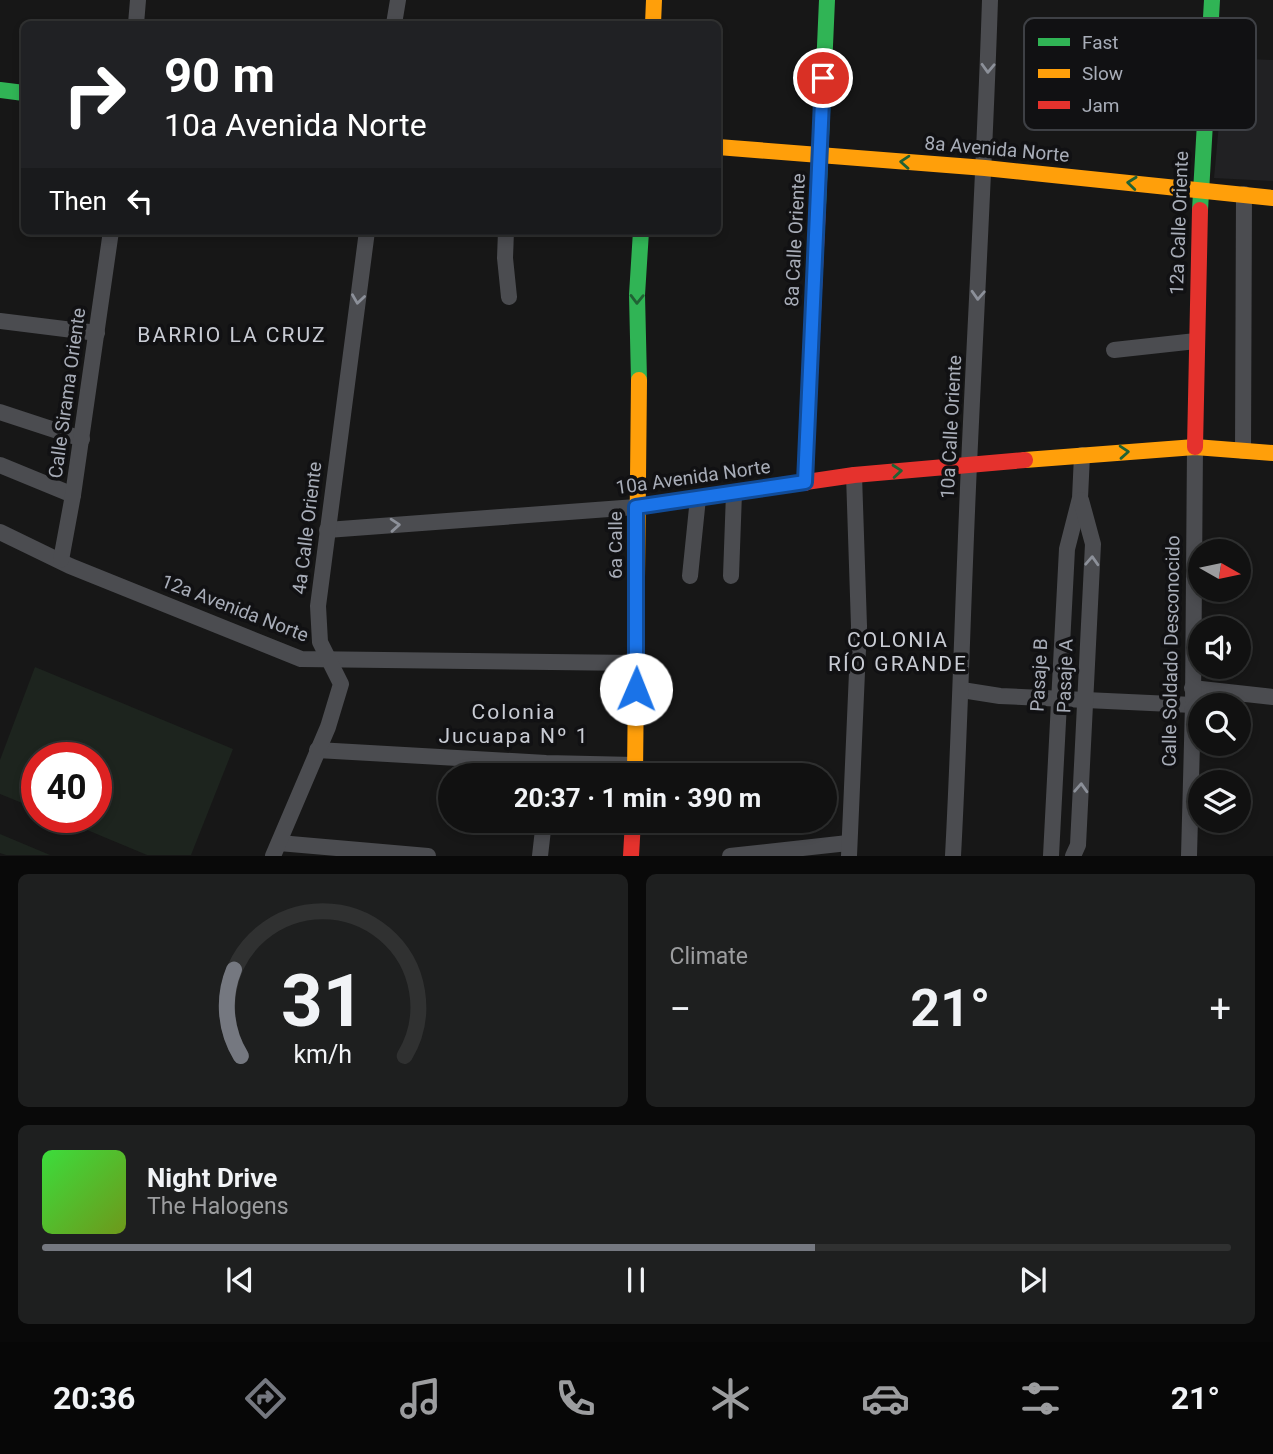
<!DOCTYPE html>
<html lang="en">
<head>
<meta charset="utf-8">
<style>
	:root { --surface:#111; --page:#1e1f1f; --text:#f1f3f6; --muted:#9c9d9f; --line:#303131; --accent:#757880 }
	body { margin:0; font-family:Roboto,sans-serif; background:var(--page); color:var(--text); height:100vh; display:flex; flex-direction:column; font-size:26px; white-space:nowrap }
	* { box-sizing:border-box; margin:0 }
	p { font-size:23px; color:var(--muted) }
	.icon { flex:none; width:38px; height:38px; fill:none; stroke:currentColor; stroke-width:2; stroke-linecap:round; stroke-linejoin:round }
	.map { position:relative; height:856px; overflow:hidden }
	.panel { display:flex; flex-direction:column; gap:18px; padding:18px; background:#090909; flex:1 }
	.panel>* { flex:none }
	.banner { position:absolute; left:21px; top:21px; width:700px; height:214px; border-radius:10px; box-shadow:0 4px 10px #0003,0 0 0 2px var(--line); background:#202124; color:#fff; overflow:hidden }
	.needle { width:46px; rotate:99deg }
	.buttons { position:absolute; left:1188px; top:539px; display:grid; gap:14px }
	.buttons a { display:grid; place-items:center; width:63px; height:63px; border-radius:50%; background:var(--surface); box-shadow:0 4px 10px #0003,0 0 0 2px var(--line); font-size:35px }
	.speed { position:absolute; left:21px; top:742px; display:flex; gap:14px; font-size:35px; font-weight:700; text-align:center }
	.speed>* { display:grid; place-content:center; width:91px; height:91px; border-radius:50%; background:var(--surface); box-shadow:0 4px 10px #0003,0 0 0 2px var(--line); line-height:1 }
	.speed .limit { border:10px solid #d22; background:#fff; color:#111 }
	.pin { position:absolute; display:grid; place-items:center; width:60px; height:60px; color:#fff; margin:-30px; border:4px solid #fff; border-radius:50%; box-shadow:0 2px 7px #0007 }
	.me { position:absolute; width:77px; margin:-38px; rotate:1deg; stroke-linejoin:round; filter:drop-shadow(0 0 5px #0008) }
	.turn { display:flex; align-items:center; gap:24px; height:147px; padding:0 28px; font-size:32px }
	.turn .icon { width:91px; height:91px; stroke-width:2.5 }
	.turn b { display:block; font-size:49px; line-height:60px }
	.then { display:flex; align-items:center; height:66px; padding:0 28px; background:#0003; gap:14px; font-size:26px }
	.big { font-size:52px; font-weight:700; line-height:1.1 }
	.panel .card { flex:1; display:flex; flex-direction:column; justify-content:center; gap:10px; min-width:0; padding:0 24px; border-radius:10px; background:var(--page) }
	.panel .dial { align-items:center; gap:0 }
	.dial svg { height:182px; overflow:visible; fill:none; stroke:var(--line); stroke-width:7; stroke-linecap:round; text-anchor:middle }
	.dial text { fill:var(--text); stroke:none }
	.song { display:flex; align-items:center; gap:21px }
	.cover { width:84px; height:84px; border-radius:10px; background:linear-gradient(135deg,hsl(120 70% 55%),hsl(80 70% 35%)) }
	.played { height:7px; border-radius:4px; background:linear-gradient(90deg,var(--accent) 65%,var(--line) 65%) }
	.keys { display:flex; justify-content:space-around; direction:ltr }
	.heat { display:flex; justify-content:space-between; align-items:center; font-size:38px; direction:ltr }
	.panel .tiles { flex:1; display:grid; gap:18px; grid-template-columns:1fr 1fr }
	.card:last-child { grid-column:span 2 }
	.trip { position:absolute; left:438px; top:763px; width:399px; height:70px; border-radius:35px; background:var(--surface); box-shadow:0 4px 10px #0003,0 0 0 2px var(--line); font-weight:700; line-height:70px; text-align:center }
	.menu { display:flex; height:112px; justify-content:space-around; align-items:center; background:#070707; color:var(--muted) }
	.menu .icon { width:49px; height:49px }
	.menu .active { color:var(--accent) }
	.menu b { font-size:32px; color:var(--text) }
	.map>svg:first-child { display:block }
	.built { fill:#212123 }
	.green { fill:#1d241e }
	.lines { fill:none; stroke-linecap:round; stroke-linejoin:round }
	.street { stroke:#4b4c50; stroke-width:16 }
	.fast { stroke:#30b455; stroke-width:16 }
	.slow { stroke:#ff9f0a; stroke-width:16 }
	.jam { stroke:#e5322d; stroke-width:16 }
	.oneway { stroke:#8c9099 }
	.oneway2 { stroke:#206234 }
	.route-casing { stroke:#114b97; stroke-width:18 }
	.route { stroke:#1a73e8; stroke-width:12 }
	.labels { text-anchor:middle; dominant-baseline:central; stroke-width:7; stroke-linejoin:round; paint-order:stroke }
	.street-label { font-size:19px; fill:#a8adb8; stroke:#111113 }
	.neighbourhood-label { font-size:21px; letter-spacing:2px; fill:#c9ccd4; stroke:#111113 }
	.key { fill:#111113; stroke:#3e4045; stroke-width:2 }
	.key-label { font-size:19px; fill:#a8adb8 }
</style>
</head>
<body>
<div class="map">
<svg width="1273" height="856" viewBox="0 0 1273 856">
	<rect width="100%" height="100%" fill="#171717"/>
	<polygon class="built" points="1225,58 1273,60 1273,181 1214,178"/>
	<g class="green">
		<polygon points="35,667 233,749 191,855 147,855 56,817 96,817 96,758 37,758 37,809 0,794 0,760"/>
		<polygon points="0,834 50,855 6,855 0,853"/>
	</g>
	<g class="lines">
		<g class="street">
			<polyline points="136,24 138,0"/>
			<polyline points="394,24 398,0"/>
			<polyline points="506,231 505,258 509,297"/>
			<polyline points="0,321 97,333"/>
			<polyline points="1114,350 1196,341"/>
			<polyline points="0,412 82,439"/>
			<polyline points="1243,451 1244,194"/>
			<polyline points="0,465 73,495"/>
			<polyline points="327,530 636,507"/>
			<polyline points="0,532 70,566 301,659 637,663"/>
			<polyline points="61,560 73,495 111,231"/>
			<polyline points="690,576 698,498"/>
			<polyline points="731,576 734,493"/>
			<polyline points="1192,688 1273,697"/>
			<polyline points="962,690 1000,696 1193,705"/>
			<polyline points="317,750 546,763 635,765"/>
			<polyline points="279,843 428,856"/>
			<polyline points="273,856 328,727 341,684 320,642 318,606 367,231"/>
			<polyline points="540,856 544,821"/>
			<polyline points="730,856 848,843"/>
			<polyline points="849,856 859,626 854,475"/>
			<path d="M953 856C960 725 963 595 969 465 976 310 985 155 990 0"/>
			<polyline points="1051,856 1067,549 1080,498 1082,455"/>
			<polyline points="1073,856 1078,845 1093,544 1081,500"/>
			<polyline points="1189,856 1193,705 1195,447"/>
		</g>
		<g class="fast">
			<polyline points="0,90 24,93"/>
			<polyline points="818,205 827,0"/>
			<polyline points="1200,210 1212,0"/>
			<polyline points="639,380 637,295 641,231"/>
		</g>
		<g class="slow">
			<polyline points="653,24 654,0"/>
			<polyline points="718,147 985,168 1273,198"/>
			<polyline points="1025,460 1195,447 1273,453"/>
			<polyline points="635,775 639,380"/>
		</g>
		<g class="jam">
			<polyline points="1195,447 1200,210"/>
			<polyline points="805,483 818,205"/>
			<polyline points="636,507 854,475 1025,460"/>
			<polyline points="631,856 633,821"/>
		</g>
	</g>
	<defs><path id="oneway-chevron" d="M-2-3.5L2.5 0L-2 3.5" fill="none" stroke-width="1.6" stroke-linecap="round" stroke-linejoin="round" transform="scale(1.75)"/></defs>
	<g class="oneway">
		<use href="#oneway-chevron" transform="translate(988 68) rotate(92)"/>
		<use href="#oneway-chevron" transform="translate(978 295) rotate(93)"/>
		<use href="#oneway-chevron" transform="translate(358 299) rotate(98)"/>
		<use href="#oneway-chevron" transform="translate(395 525) rotate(-4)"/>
		<use href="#oneway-chevron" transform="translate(1092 561) rotate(-87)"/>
		<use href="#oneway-chevron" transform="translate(1081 788) rotate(-87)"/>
	</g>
	<g class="oneway2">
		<use href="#oneway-chevron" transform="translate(905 162) rotate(-176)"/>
		<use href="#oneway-chevron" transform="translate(1132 183) rotate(-174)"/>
		<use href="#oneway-chevron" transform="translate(637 299) rotate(91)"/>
		<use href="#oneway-chevron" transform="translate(1124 452) rotate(-4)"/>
		<use href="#oneway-chevron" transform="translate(897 471) rotate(-5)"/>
	</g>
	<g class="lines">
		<defs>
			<polyline id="route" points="636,689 636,507 805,482 823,78"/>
		</defs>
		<use href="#route" class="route-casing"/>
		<use href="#route" class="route"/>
	</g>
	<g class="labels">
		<g class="street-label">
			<text transform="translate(997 149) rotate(5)">8a Avenida Norte</text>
			<text transform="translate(1179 223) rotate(-88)">12a Calle Oriente</text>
			<text transform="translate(795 240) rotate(-87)">8a Calle Oriente</text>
			<text transform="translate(67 393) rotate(-82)">Calle Sirama Oriente</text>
			<text transform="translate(951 427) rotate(-87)">10a Calle Oriente</text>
			<text transform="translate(693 477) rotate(-8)">10a Avenida Norte</text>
			<text transform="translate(307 528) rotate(-83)">4a Calle Oriente</text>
			<text transform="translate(615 545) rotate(-90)">6a Calle</text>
			<text transform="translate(235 608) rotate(21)">12a Avenida Norte</text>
			<text transform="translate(1171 651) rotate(-89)">Calle Soldado Desconocido</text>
			<text transform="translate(1039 675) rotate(-87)">Pasaje B</text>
			<text transform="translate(1065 676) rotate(-88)">Pasaje A</text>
		</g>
		<g class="neighbourhood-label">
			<text x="232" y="335">BARRIO LA CRUZ</text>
			<text x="898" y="640">COLONIA<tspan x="898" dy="24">RÍO GRANDE</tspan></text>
			<text x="514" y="712">Colonia<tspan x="514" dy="24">Jucuapa Nº 1</tspan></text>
		</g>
	</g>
	<rect x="1024" y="18" width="232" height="112" rx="10" class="key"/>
	<rect x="1038" y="38" width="32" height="8" fill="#30b455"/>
	<rect x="1038" y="69" width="32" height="9" fill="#ff9f0a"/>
	<rect x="1038" y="101" width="32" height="8" fill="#e5322d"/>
	<g class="key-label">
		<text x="1082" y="49">Fast</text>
		<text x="1082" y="80">Slow</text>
		<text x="1082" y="112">Jam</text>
	</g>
</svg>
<div class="buttons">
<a><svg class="needle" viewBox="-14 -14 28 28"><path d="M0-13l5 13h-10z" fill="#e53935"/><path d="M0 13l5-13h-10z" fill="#9c9d9f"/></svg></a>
<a><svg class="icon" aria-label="sound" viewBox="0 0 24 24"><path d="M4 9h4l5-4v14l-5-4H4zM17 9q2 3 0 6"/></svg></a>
<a><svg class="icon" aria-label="search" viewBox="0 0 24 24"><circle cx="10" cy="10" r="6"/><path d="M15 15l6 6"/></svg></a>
<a><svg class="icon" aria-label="layers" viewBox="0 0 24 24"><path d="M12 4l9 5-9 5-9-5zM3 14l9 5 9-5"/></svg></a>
</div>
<div class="speed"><div class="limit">40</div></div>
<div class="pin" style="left:823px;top:78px;background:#d93025"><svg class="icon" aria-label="arrive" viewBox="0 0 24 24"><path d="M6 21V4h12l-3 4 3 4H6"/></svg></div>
<svg class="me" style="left:636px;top:689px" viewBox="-20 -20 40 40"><circle r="19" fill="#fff"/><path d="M0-13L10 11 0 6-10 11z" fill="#1a73e8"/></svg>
<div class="trip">20:37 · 1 min · 390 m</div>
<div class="banner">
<div class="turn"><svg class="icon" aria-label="right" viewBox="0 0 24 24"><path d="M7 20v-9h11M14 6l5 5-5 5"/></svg><div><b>90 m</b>10a Avenida Norte</div></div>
<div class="then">Then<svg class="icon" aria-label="left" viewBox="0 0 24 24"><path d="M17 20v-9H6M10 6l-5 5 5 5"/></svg></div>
</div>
</div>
<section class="panel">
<div class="tiles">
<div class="card dial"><svg viewBox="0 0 100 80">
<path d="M14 69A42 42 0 1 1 86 69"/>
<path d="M14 69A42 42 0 0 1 11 31" stroke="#757880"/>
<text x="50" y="56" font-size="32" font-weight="700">31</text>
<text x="50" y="72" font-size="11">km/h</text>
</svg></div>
<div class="card"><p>Climate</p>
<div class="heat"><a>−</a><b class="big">21°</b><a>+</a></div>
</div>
<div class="card">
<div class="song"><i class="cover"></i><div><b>Night Drive</b><p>The Halogens</p></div></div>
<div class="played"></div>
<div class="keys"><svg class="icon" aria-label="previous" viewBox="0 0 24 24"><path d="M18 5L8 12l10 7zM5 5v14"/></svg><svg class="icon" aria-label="pause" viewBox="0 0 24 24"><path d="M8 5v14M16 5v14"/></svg><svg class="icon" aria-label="next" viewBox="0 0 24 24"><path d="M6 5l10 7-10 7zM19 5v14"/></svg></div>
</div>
</div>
</section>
<nav class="menu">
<b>20:36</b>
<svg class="icon active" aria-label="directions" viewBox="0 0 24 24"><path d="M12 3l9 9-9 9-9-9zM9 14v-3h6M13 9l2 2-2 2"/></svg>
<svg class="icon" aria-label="music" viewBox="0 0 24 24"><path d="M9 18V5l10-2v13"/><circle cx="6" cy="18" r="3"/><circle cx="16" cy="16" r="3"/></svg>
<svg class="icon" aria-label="phone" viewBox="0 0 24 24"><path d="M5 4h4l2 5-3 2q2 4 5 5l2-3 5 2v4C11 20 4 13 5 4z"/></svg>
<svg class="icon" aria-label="climate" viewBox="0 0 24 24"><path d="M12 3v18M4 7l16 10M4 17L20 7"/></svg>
<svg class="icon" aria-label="car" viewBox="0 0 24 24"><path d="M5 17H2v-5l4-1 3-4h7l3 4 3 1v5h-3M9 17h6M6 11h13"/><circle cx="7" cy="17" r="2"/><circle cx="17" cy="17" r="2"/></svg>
<svg class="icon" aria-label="filters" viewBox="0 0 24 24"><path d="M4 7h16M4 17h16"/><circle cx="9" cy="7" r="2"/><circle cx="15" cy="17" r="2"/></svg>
<b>21°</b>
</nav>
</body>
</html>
